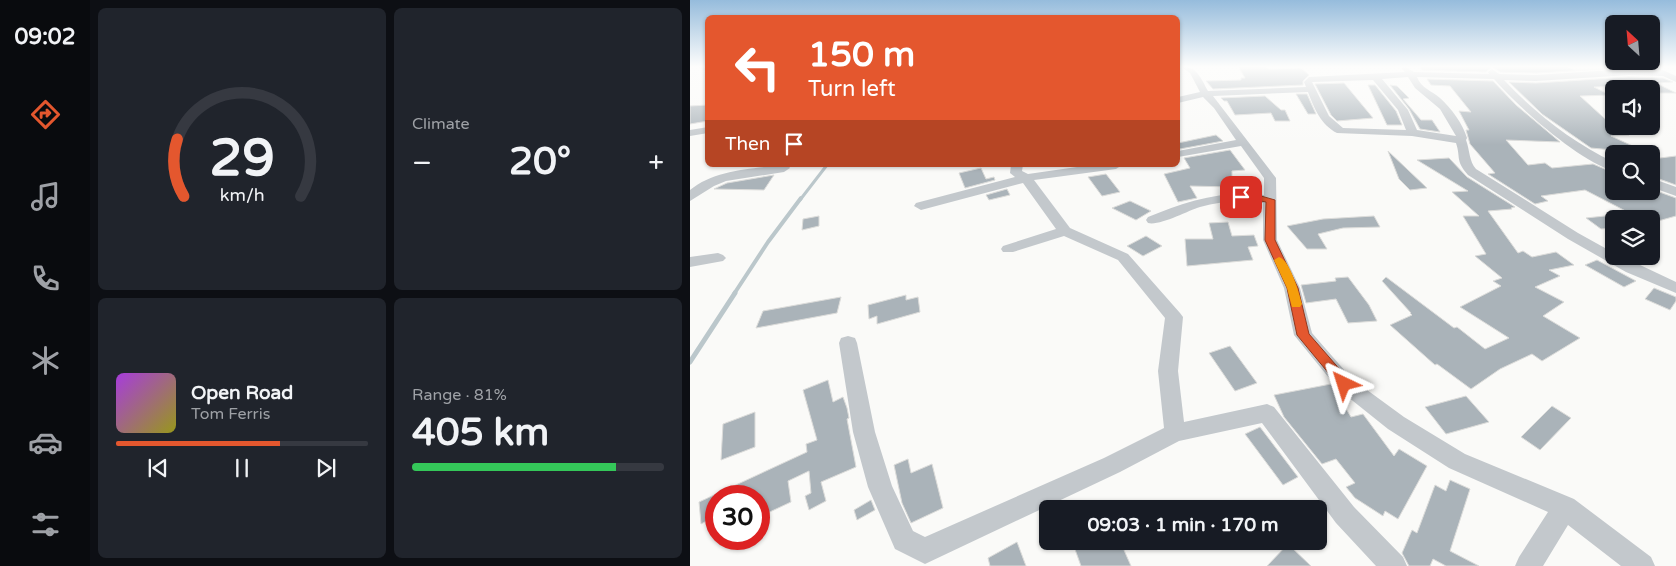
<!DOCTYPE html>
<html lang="en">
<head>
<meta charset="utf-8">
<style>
	:root { --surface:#171b24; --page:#20242c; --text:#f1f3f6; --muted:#9ea1a6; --line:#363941; --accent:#e4572e }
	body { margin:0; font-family:"Varela Round",sans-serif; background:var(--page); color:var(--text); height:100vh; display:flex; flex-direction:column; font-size:19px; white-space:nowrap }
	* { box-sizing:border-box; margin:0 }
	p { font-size:16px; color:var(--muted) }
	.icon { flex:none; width:28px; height:28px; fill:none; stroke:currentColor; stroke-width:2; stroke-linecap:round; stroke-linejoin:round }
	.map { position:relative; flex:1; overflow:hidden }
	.sheet { display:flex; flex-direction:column; gap:8px; padding:8px; background:#0d0f14; width:600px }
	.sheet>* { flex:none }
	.top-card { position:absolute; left:15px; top:15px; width:475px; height:152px; border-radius:8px; box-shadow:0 1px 4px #0004; background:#e4572e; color:#fff; overflow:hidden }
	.needle { width:32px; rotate:334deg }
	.tools { position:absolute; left:915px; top:15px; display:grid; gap:10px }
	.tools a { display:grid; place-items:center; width:55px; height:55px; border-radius:8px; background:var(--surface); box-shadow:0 1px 4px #0004; font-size:25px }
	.speed { position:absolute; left:15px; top:485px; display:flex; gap:10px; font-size:25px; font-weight:700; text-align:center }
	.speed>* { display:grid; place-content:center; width:65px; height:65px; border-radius:50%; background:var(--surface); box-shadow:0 1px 4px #0004; line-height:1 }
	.speed .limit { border:8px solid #d22; background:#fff; color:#111 }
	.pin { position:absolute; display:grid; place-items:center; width:42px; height:42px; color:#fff; margin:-21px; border-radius:10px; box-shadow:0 2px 8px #0006 }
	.me { position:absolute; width:55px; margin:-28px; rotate:319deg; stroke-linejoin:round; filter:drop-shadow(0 0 4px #0008) }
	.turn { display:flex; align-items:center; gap:18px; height:105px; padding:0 20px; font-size:22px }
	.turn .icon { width:65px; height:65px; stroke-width:2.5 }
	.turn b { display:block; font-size:35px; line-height:42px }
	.then { display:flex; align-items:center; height:48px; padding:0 20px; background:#0003; gap:10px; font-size:19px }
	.big { font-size:38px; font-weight:800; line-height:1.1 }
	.sheet .widget { flex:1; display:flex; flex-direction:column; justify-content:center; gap:8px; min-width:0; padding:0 18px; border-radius:8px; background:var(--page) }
	.sheet .dial { align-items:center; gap:0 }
	.dial svg { height:130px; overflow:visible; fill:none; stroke:var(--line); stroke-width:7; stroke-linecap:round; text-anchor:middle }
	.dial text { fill:var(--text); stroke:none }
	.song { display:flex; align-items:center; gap:15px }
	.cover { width:60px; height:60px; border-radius:8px; background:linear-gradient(135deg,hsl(280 70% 55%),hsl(60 70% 35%)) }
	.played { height:5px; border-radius:2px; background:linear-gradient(90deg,var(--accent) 65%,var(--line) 65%) }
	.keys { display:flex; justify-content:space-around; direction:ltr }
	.heat { display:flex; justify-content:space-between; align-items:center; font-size:28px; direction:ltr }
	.charge { height:8px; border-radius:4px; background:linear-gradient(90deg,#34c759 81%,var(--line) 0) }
	.sheet .tiles { flex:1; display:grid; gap:8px; grid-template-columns:repeat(2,1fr) }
	.trip { position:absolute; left:349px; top:500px; width:288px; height:50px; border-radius:8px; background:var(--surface); box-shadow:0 1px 4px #0004; font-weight:800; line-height:50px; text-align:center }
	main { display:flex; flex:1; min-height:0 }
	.tabs { display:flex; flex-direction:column; width:90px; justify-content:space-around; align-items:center; background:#090b0e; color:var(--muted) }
	.tabs .icon { width:35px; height:35px }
	.tabs .on { color:var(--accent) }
	.tabs b { font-size:22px; color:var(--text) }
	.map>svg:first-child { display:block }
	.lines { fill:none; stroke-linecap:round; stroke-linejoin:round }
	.stream-far2 { stroke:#bbc7cb; stroke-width:3 }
	.stream-far1 { stroke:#bbc7cb; stroke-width:4 }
	.stream { stroke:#bbc7cb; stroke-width:5 }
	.building { fill:#aab3b9; stroke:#dcdcda }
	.street { fill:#c3c8cc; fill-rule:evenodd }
	.route { fill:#e4572e; stroke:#94391e }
	.slow { fill:#f59e0b }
</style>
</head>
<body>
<main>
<nav class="tabs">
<b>09:02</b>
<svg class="icon on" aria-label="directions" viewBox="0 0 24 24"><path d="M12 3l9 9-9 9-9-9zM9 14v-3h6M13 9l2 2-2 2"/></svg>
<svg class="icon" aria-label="music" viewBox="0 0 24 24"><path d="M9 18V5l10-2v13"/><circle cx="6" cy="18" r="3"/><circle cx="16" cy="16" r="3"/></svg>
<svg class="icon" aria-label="phone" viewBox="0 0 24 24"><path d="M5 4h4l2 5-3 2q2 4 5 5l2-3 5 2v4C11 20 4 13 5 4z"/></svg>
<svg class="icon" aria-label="climate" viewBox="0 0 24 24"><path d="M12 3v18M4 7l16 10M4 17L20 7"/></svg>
<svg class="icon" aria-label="car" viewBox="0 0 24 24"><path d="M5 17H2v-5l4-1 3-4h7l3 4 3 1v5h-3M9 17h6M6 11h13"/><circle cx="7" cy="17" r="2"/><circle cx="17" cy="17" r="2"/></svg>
<svg class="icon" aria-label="filters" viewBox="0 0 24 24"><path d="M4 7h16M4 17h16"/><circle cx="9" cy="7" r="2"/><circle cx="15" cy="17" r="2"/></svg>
</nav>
<section class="sheet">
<div class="tiles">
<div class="widget dial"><svg viewBox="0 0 100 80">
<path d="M14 69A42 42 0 1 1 86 69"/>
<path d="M14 69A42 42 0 0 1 10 34" stroke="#e4572e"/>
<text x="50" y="56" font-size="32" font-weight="700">29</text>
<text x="50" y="72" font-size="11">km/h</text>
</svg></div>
<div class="widget"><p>Climate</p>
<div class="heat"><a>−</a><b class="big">20°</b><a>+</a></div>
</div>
<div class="widget">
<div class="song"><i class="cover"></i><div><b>Open Road</b><p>Tom Ferris</p></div></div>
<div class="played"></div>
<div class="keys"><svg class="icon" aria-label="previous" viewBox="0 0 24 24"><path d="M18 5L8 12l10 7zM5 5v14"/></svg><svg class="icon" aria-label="pause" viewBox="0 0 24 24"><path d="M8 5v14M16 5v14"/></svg><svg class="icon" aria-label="next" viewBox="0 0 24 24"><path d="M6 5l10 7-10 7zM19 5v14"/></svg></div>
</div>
<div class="widget"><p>Range · 81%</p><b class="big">405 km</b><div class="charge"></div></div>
</div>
</section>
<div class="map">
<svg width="986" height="566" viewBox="0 0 986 566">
	<rect width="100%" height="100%" fill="#fafaf8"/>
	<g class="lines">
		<polyline class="stream-far2" points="110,200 137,165"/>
		<polyline class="stream-far1" points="44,294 78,242 111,198"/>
		<polyline class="stream" points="0,362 45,293"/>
	</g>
	<g class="building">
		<polygon points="548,66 575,66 579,69 611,68 619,75 613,81 613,85 523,89 516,81 551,80 551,78 555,78"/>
		<polygon points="729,66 876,66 885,70 914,69 846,73 810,72 802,67 796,72 732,70"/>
		<polygon points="939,77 973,78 983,82 966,83 986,93 961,93 961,89 951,89 946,86 904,87 920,95 890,96 924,127 939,135 921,136 960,154 927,154 923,152 923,150 901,148 852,114 819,82 846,83"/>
		<polygon points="737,79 803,81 826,105 870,142 816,140 838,165 855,163 862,168 903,164 924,173 924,191 935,196 949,191 961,191 961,189 986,198 986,216 961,223 961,219 951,219 895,190 851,196 858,201 845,204 798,174 805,173 780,144 776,130 779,130 769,111 781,112 760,86 741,85"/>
		<polygon points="654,83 683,118 647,121 641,115 625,84"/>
		<polygon points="678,85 685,85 706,111 712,125 697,125"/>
		<polygon points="700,85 707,86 719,98 713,99 731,120 742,120 750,132 730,129 719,109"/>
		<polygon points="606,94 617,94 626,114 618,114"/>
		<polygon points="575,96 591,110 595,110 600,121 585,121 581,113 545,115 537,101 534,101 531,98"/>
		<polygon points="18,105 18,121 0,124 0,106"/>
		<polygon points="526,135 533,141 490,149 488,143"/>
		<polygon points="540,150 555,170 542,171 542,187 500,186 507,198 488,202 474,174 500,168 494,158"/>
		<polygon points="698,151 737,188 720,190 709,179"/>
		<polygon points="961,154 970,158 986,156 986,185 961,176"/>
		<polygon points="759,158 777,177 825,207 821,208 822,209 798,211 828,253 833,251 842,257 866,252 884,265 859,270 870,276 845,287 874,302 853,316 890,338 852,361 842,354 810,369 781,389 747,364 745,365 700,325 722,315 720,313 721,313 692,281 696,277 764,328 767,327 795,349 819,338 770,307 811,286 803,281 812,278 785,256 796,254 773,216 789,216 762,192 778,191 727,160"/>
		<polygon points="291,168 296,179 304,177 305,180 275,188 269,173"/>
		<polygon points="416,174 430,192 412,196 398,177"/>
		<polygon points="84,175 74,190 24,189 37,183"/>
		<polygon points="317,189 320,195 299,200 296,195"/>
		<polygon points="440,201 461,211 446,220 422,208"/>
		<polygon points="924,215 924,228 911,229 896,218"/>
		<polygon points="129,216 129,226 112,230 113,219"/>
		<polygon points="684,216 690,227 653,228 628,234 637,249 617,249 597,226 633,219"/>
		<polygon points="538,222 542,236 564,235 568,246 558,247 563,260 497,266 495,239 523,239 519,223"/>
		<polygon points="456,236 472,246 453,256 437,246"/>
		<polygon points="907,260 946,281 934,287 895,265"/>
		<polygon points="658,277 679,305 687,321 658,323 646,299 616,303 611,285 646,281 645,278"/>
		<polygon points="964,288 986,297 986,301 980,310 955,299"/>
		<polygon points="216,295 216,300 228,297 230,312 187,324 187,316 179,319 178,305"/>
		<polygon points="151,297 147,313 66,328 73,311"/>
		<polygon points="540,346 567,383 545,391 519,353"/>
		<polygon points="138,380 143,402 153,397 157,408 159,418 157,419 166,467 131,482 136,501 119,510 115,496 121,493 119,471 98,481 101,502 69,517 69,496 26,496 26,516 11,524 9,502 117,452 116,444 127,440 113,390"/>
		<polygon points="641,384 661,417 673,414 704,456 709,449 737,466 708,519 695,511 693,516 665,498 656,487 665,483 646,459 632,464 594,417 584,395"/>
		<polygon points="776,396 799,422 756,434 735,407"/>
		<polygon points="862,406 881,418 850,450 831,437"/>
		<polygon points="65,412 65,447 31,460 33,424"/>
		<polygon points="570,427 608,477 593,485 555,434"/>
		<polygon points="218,459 221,473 242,464 253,508 221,523 212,503 204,465"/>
		<polygon points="760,480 780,489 760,551 789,566 756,566 743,559 740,566 719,566 712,553 722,530 727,533 745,485 756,491"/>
		<polygon points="181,500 185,510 167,520 164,510"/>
		<polygon points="382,541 430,541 441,566 391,566"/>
		<polygon points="327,542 336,566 300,566 298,558"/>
		<polygon points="598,544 621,566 577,566"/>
	</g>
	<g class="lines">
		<g class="street">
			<polygon points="5,66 18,67 18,72"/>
			<path d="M490 66C506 65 511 78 518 91L616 87 614 82 619 77 715 72 711 68 714 66 724 72 799 74 798 72 802 69 809 74 846 75 939 69 962 71 959 68 964 66 986 76V82L973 76 939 75 846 81 814 80C844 112 883 143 924 162V171C890 162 827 106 804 79L727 77C731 88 742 91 750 98 761 108 773 124 777 138L776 140C780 151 779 161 786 169L888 233 924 253V256H931L986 282V293L936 272 878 239 778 175C765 160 771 158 766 143L722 136 647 133C631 125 624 108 618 92L523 96 586 178 587 240 610 288 622 333 662 379 714 417 775 454 884 499 961 557 965 566H931L878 525 853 566H825L829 557 858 512 759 468 698 429 648 389 604 335 594 288 573 240V203C552 200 531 201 510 207 497 211 470 226 458 223L456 220 458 217C495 202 534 189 574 195V178L551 146 488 157V151L546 140 524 108 513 97 488 103V97L510 92 500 73ZM718 77 725 88 750 109 766 136 727 130 718 110 692 79ZM683 80 708 110 716 130 653 128 639 116 622 82Z"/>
			<polygon points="18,127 18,133 0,136 0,130"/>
			<path d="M90 165H98L100 168 94 172 36 181 24 186 0 201V190C24 170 60 169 90 165Z"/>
			<polygon points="321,165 333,165 332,171 338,174 401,165 432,165 426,169 344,180 380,228 438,254 490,313 493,317 488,371 494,422 577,404 584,407 664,507 713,557 717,566 686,566 646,523 572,423 489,441 430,472 235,564 205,549 178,487 163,432 149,343 151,338 158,336 165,338 167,343 185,432 202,486 223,531 235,537 414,458 474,428 468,371 475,318 428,260 374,236 323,252 313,252 311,249 313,246 366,229 333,183 231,210 224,206 226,203 325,177 320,173"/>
			<polygon points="961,178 986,187 986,196 961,187"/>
			<polygon points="28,253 33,255 36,258 33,261 0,267 0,257"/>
		</g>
	</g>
	<linearGradient id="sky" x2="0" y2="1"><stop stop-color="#96bcdc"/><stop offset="0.46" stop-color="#fdfdfc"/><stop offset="1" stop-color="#fdfdfc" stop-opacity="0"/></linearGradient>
	<rect width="986" height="145" fill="url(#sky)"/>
	<path class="route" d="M564 194 585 200V240L608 288 619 334 659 380 661 384 659 387 654 389 650 387 607 335 597 288 575 240 576 202C567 200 553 202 546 197L551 194Z"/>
	<path class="slow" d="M589 257C600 260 609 293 612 304L610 307H602L597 288 584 260Z"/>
</svg>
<div class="tools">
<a><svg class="needle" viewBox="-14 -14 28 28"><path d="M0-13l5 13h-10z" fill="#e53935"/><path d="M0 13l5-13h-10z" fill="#9ea1a6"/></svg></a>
<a><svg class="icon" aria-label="sound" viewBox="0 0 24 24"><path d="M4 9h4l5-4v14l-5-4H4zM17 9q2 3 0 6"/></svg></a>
<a><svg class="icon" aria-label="search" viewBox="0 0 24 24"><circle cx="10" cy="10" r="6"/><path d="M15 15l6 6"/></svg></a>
<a><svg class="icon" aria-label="layers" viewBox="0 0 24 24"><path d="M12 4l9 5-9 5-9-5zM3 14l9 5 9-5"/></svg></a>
</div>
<div class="speed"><div class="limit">30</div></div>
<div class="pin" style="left:551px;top:197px;background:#d93025"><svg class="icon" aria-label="arrive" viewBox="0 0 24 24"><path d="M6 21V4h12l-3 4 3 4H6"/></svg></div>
<svg class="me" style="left:654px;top:384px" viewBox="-20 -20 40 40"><path d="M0-17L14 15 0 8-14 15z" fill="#e4572e" stroke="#fff" stroke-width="4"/></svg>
<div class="trip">09:03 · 1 min · 170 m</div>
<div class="top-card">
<div class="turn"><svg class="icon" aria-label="left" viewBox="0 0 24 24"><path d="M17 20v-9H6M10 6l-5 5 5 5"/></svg><div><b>150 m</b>Turn left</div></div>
<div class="then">Then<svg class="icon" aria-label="arrive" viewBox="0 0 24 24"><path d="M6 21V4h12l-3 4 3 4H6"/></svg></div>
</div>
</div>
</main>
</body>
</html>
